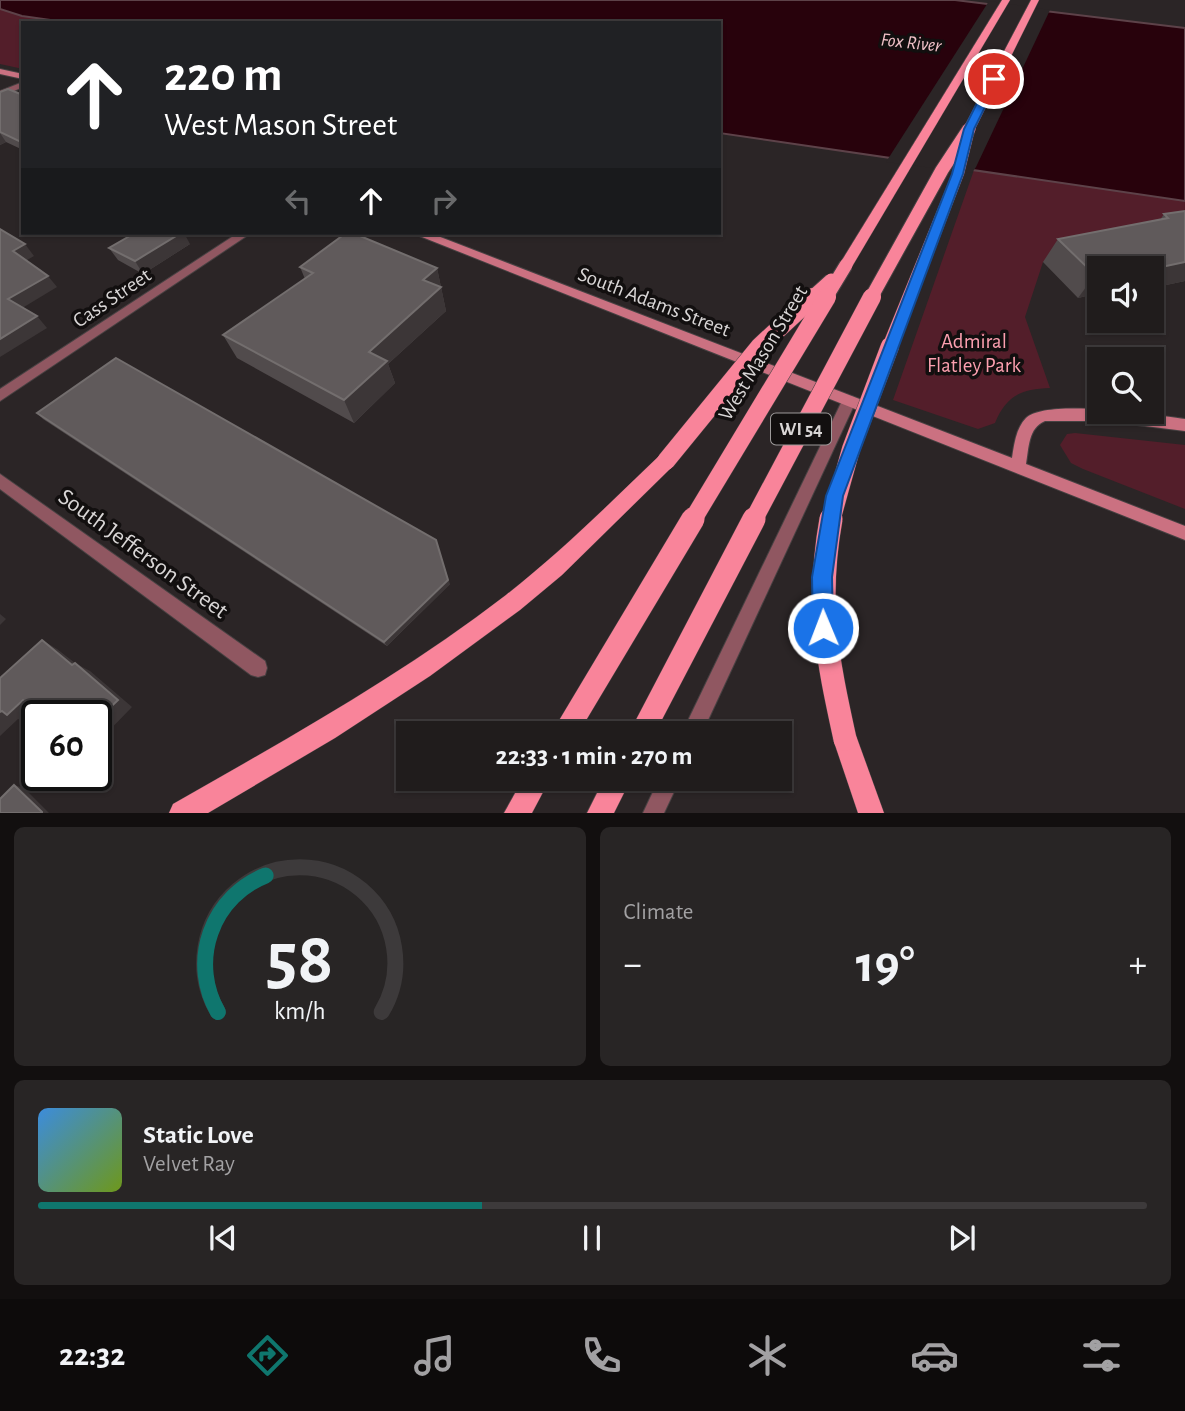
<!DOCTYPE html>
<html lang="en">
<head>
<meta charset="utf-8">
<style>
	:root { --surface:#201c1c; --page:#282525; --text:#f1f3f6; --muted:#a2a1a3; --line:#3d3a3b; --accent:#0f766e }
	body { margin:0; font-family:"Alegreya Sans",sans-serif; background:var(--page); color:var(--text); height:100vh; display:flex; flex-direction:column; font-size:26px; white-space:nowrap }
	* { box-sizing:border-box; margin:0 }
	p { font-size:23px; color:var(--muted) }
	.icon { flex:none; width:38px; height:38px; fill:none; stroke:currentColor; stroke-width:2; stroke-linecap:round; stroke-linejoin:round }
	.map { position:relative; height:813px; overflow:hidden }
	.panel { display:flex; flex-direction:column; gap:14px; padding:14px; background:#120f0f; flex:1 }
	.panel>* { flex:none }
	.hud { position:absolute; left:21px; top:21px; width:700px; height:214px; border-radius:0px; box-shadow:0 2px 5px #0004,0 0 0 2px var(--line); background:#202124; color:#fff; overflow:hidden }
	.controls { position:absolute; left:1087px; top:256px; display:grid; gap:14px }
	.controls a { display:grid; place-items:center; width:77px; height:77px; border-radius:0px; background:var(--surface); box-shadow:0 2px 5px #0004,0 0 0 2px var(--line); font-size:35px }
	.speed { position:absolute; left:21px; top:700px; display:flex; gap:14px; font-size:35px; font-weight:700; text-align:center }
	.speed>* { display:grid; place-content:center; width:91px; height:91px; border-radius:50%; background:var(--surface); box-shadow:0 2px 5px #0004,0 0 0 2px var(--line); line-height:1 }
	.speed .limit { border:4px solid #111; border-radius:10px; background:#fff; color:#111 }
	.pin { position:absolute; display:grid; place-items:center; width:60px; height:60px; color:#fff; margin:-30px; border:4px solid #fff; border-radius:50%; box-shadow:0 2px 7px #0007 }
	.me { position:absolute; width:77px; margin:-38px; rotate:359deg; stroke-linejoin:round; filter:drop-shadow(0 0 5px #0008) }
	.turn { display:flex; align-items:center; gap:24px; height:147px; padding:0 28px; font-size:32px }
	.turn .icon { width:91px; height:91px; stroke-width:2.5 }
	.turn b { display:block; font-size:49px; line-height:60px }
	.lanes { display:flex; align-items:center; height:66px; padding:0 28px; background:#0003; justify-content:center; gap:35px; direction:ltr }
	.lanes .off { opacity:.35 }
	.big { font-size:52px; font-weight:700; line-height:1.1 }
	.panel .tile { flex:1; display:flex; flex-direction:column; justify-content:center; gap:10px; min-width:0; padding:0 24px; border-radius:10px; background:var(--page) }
	.panel .dial { align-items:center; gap:0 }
	.dial svg { height:182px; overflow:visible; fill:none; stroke:var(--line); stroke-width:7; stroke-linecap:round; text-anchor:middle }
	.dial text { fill:var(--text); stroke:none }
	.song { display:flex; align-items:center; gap:21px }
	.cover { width:84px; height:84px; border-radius:10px; background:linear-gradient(135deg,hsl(210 70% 55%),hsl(80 70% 35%)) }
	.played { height:7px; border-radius:4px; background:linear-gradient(90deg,var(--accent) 40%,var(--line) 40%) }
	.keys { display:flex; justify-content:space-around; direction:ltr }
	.heat { display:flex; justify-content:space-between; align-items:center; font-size:38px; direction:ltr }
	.panel .tiles { flex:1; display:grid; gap:14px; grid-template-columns:1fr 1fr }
	.tile:last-child { grid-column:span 2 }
	.trip { position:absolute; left:396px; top:721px; width:396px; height:70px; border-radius:0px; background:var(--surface); box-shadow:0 2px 5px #0004,0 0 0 2px var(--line); font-weight:700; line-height:70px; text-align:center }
	.tabs { display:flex; height:112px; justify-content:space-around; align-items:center; background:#0d0b0b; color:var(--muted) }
	.tabs .icon { width:49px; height:49px }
	.tabs .selected { color:var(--accent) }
	.tabs b { font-size:32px; color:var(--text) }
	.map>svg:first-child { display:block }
	.green { fill:#531e2a }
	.water { fill:#28020c; stroke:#5d4249; stroke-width:2 }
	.pier { fill:#2b2526 }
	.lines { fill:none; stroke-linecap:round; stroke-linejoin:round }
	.street-casing { stroke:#474142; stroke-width:2 }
	.secondary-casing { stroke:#474142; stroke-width:2 }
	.primary-casing { stroke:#474142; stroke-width:1 }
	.street { fill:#905761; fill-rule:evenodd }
	.secondary { fill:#cb7181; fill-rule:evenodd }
	.primary { fill:#f9849a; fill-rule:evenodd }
	.primary-bridge-far2-casing { stroke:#474142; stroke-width:15; stroke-linecap:butt }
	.primary-bridge-far1-casing { stroke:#474142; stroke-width:19; stroke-linecap:butt }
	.primary-bridge-casing { stroke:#474142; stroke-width:24; stroke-linecap:butt }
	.primary-bridge-far2 { stroke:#f9849a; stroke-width:13 }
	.primary-bridge-far1 { stroke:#f9849a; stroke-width:18 }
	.primary-bridge { stroke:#f9849a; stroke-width:23 }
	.wall { fill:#514b4c }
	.shaded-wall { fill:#3c3637 }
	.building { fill:#605a5b; stroke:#736e6e; stroke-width:2 }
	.route { fill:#1a73e8; stroke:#114b97; stroke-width:2 }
	.labels { text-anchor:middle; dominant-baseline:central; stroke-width:7; stroke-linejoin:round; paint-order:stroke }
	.far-water-label { font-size:19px; font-style:italic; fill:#f2c2c9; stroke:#120f0f }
	.shield { fill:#120f0f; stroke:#9d9a9a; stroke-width:2 }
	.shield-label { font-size:19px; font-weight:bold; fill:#d9d6d6 }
	.street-label { font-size:21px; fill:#d9d6d6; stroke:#120f0f }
	.park-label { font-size:21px; fill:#fc9faf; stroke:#120f0f }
	.near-street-label { font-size:24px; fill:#d9d6d6; stroke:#120f0f }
</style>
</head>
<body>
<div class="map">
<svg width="1185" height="813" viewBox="0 0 1185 813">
	<rect width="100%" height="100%" fill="#2b2526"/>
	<g class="green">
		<polygon points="0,9 22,16 72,23 23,23 23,69 0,64"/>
		<path d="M974 170 1185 201V234L1043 262 1025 317 1050 388C1021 389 1006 396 995 423L978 429 893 400Z"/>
		<polygon points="1075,433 1185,445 1185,509 1083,469 1071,463 1060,445 1067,434"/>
	</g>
	<polygon class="water" points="0,0 955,0 1185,28 1185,201 719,133 719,23 72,23 22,16 0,9"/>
	<polygon class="pier" points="989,1 1050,10 976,167 972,173 886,162"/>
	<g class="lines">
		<defs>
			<g id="street">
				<polygon points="23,82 23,87 0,97 0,91"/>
				<polygon points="238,233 251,233 0,401 0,389"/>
				<polygon points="849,396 854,397 856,401 702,733 682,733 842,401 844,397"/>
				<polygon points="0,474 265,661 267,668 265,675 258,677 251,675 0,489"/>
				<polygon points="659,779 680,779 664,813 643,813"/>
			</g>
			<g id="secondary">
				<polygon points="0,69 23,74 23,79 0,74"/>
				<path d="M416 233H430L1012 458C1014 445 1016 428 1026 418 1047 398 1154 415 1185 419V431L1105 421H1045C1028 428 1029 448 1026 464L1185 526V540L417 235Z"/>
			</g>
			<g id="primary">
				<polygon points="1002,0 1010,0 853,265 851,268 841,268 839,265"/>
				<polygon points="1031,0 1039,0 975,129 964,174 898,346 896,350 884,350 882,346 952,174 963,129"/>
				<path d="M666 453 673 456 675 461 673 466 562 575 520 610 430 676 335 738 208 813H169L173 804C287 739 402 675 506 595 561 552 609 504 659 456Z"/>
				<polygon points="845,727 854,730 884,813 858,813 833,739 836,730"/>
				<polygon points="523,779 550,779 532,813 504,813"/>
				<polygon points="604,779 631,779 614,813 587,813"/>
			</g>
		</defs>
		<use href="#street" class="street-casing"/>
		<use href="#secondary" class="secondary-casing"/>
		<use href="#primary" class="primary-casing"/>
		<use href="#street" class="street"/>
		<use href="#secondary" class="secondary"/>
		<use href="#primary" class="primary"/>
		<defs>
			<g id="primary-bridge-far2">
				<polyline points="811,298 831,280"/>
				<polyline points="826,298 846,265"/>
				<polyline points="871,298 942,170 969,129"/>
			</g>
			<g id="primary-bridge-far1">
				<polyline points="666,461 760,346 813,297"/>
				<polyline points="692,521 827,297"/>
				<polyline points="753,521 872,297"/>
				<polyline points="831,521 851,449 890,346"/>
			</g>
			<g id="primary-bridge">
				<path d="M831 519C816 603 827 657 845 739"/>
				<polyline points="565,733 693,519"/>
				<polyline points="642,733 754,519"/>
			</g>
		</defs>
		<use href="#primary-bridge-far2" class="primary-bridge-far2-casing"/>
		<use href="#primary-bridge-far1" class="primary-bridge-far1-casing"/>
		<use href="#primary-bridge" class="primary-bridge-casing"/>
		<use href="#primary-bridge-far2" class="primary-bridge-far2"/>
		<use href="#primary-bridge-far1" class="primary-bridge-far1"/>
		<use href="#primary-bridge" class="primary-bridge"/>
	</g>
	<g class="wall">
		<polygon points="0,92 23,95 23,150 6,142 0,145"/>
		<polygon points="1185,211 1185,281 1152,288 1152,268 1099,268 1099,293 1078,298 1043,262 1058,239 1160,220 1164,214"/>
		<polygon points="190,244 143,274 118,260 109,248"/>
		<polygon points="300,267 437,268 446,311 388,364 395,383 354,423 237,358 223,335 305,279"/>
		<polygon points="37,413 450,584 387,646 43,419"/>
	</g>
	<g class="shaded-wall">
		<polygon points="0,133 6,142 0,145"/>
		<polygon points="181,233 184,233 190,244 143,274 135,261"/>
		<polygon points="25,244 34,256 22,263 13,251"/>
		<polygon points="1185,262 1185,281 1152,288 1152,269"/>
		<polygon points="437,268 446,311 388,364 395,383 354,423 344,400 369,352 423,280"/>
		<polygon points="1099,274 1099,293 1078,298 1095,275"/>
		<polygon points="48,276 57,287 19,310 8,299"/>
		<polygon points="37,316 47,328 0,357 0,339"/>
		<polygon points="436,540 450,584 387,646 384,642"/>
		<polygon points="0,614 6,619 0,625"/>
		<polygon points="42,640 57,649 75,663 90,671 132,707 96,744 96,721 72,665"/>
		<polygon points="23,700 40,707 25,722 18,719 0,736 0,712"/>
		<polygon points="14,785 24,788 49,813 42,813"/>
	</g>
	<g class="building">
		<polygon points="8,89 23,95 23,143 0,132 0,92"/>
		<polygon points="1185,211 1185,262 1152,269 1152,268 1148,268 1144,265 1130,268 1099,268 1099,274 1095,275 1058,239 1168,218 1164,214"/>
		<polygon points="0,229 25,244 13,251 48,276 8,299 37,316 0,339"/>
		<polygon points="135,233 181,233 135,261 109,248"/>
		<polygon points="346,233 353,233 437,268 423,280 441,287 369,352 387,361 344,400 223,335 313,273 300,267"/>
		<polygon points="116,358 436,540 448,580 384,642 37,413"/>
		<polygon points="42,640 72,665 75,663 118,700 96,721 96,716 41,716 23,700 7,715 2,711 0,712 0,678"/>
		<polygon points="14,785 42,812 42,813 0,813 0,799"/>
	</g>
	<polygon class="route" points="994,77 999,79 974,129 963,174 843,496 832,577 833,628 830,635 823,638 816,635 813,628 812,577 826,496 952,174 964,129 989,79"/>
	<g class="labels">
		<g class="far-water-label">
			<text transform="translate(911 43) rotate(6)">Fox River</text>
		</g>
		<rect class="shield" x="771" y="413.5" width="60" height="31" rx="5"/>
		<g class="shield-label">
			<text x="801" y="429">WI 54</text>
		</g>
		<g class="street-label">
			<text transform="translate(112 298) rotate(-34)">Cass Street</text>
			<text transform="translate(654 302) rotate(21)">South Adams Street</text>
			<text transform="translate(763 353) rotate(-59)">West Mason Street</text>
		</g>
		<g class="park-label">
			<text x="974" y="341">Admiral<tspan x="974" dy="24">Flatley Park</tspan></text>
		</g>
		<g class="near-street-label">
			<text transform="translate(143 554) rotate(36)">South Jefferson Street</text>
		</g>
	</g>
</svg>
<div class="controls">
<a><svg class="icon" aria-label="sound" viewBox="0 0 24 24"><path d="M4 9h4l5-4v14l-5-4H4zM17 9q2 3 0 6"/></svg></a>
<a><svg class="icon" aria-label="search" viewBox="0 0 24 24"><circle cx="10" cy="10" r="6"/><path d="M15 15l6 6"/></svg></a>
</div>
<div class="speed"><div class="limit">60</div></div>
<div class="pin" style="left:994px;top:79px;background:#d93025"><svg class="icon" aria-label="arrive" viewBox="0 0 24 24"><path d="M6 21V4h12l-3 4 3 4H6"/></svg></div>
<svg class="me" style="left:823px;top:628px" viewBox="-20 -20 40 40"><circle r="17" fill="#1a73e8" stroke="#fff" stroke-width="3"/><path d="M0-11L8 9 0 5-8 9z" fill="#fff"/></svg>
<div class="trip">22:33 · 1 min · 270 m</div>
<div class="hud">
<div class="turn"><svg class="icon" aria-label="ahead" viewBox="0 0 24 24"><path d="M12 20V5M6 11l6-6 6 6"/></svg><div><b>220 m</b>West Mason Street</div></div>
<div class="lanes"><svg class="icon off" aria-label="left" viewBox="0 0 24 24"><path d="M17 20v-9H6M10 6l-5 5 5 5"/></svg><svg class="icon" aria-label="ahead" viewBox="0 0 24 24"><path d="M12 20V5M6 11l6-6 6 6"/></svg><svg class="icon off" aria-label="right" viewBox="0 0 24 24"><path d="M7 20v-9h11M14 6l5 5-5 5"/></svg></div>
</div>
</div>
<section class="panel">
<div class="tiles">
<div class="tile dial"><svg viewBox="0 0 100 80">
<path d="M14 69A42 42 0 1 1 86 69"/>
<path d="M14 69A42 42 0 0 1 35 9" stroke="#0f766e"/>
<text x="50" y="56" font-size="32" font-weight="700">58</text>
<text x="50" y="72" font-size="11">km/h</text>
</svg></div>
<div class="tile"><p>Climate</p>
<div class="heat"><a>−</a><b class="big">19°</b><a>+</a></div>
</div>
<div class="tile">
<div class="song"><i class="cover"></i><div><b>Static Love</b><p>Velvet Ray</p></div></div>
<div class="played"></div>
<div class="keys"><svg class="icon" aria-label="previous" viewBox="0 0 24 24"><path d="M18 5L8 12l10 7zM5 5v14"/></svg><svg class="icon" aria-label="pause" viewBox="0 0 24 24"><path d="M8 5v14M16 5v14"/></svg><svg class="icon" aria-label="next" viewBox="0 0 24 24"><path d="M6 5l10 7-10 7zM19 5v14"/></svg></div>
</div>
</div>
</section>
<nav class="tabs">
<b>22:32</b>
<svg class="icon selected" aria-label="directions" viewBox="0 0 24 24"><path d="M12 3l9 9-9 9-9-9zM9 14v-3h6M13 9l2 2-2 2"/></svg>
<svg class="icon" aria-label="music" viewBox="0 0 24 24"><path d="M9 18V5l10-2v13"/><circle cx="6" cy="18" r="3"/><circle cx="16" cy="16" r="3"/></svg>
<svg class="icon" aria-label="phone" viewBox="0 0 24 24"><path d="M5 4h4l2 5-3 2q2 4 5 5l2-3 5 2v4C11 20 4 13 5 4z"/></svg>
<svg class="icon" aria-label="climate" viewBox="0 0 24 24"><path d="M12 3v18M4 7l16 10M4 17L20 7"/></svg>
<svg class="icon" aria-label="car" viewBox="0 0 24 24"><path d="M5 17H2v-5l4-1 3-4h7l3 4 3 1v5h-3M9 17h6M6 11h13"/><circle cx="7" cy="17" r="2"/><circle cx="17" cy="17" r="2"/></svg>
<svg class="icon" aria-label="filters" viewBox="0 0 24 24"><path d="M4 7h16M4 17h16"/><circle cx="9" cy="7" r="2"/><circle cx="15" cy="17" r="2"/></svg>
</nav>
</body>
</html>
